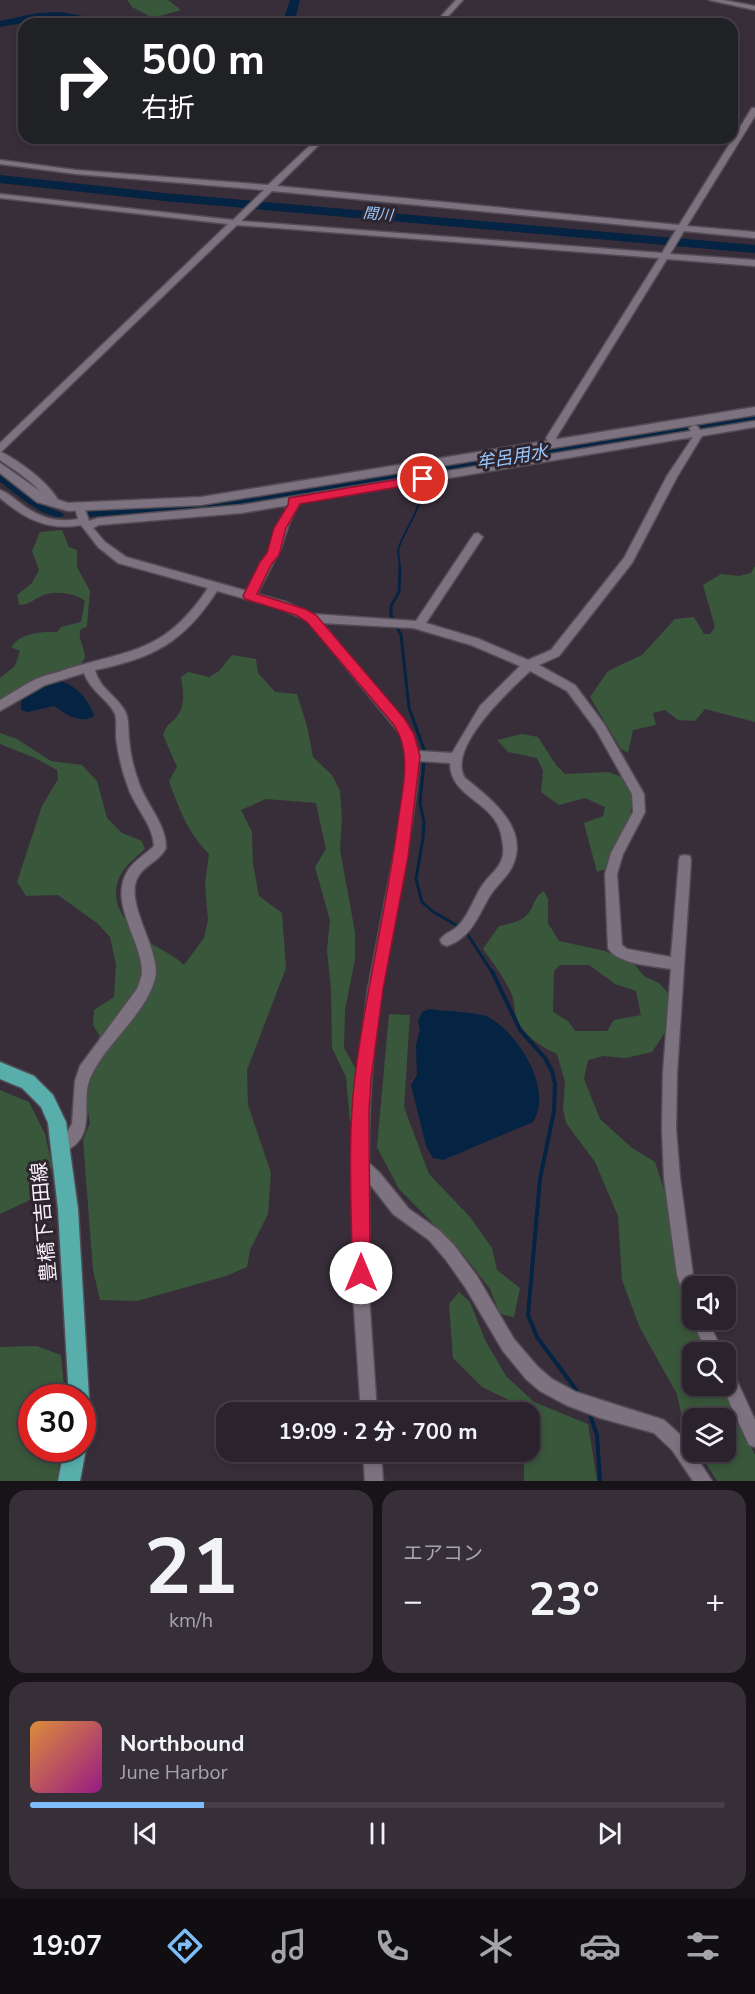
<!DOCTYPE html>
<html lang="ja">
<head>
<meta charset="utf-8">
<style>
	:root { --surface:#2a222c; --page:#362f38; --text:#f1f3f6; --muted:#a5a4a9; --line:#463f48; --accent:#7dbef9 }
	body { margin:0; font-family:"Nunito Sans","Noto Sans JP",sans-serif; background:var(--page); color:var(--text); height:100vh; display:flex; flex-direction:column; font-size:22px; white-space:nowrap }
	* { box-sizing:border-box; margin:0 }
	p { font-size:20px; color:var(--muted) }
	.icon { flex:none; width:33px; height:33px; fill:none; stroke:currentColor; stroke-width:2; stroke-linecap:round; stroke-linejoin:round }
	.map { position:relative; height:1481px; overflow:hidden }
	.side { display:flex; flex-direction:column; gap:9px; padding:9px; background:#171318; flex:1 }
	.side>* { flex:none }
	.guide { position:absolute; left:18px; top:18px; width:720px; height:126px; border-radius:18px; box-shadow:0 3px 9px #0003,0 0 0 2px var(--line); background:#202124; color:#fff; overflow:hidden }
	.controls { position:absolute; left:682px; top:1276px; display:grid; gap:12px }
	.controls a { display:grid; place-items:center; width:54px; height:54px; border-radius:12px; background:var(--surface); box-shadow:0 3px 9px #0003,0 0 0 2px var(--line); font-size:30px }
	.speed { position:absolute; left:18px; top:1384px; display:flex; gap:12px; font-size:30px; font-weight:700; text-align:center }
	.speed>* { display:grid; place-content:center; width:78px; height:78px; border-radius:50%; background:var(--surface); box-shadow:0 3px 9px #0003,0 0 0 2px var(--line); line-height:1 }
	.speed .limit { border:9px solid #d22; background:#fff; color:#111 }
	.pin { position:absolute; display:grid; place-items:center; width:51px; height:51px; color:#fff; margin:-26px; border:3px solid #fff; border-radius:50%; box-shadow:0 2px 6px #0007 }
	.me { position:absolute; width:66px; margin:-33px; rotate:0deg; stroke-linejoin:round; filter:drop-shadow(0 0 4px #0008) }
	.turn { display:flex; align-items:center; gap:21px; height:126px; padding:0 24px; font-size:27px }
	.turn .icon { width:78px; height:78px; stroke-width:2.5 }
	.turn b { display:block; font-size:42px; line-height:51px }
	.big { font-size:45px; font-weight:700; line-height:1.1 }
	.side .widget { flex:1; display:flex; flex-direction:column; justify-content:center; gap:9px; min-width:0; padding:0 21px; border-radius:18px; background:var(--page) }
	.side .dial { align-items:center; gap:0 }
	.dial b { font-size:78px; line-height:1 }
	.song { display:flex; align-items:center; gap:18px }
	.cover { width:72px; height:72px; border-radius:9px; background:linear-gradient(135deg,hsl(30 70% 55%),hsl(310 70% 35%)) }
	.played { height:6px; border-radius:3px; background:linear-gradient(90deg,var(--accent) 25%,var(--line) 25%) }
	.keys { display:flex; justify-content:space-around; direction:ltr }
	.heat { display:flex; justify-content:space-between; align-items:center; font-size:33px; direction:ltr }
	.side .tiles { flex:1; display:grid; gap:9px; grid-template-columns:1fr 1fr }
	.widget:last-child { grid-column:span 2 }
	.trip { position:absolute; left:216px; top:1402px; width:324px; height:60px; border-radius:18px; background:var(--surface); box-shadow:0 3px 9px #0003,0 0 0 2px var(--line); font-weight:700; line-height:60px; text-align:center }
	.tabs { display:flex; height:96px; justify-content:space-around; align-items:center; background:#110e12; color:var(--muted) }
	.tabs .icon { width:42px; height:42px }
	.tabs .current { color:var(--accent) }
	.tabs b { font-size:27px; color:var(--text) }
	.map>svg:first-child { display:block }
	.green { fill:#39573b; fill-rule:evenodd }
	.water { fill:#052342 }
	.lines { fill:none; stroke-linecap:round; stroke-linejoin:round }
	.stream-far2 { stroke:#052342; stroke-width:2 }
	.stream-far1 { stroke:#052342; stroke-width:3 }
	.stream { stroke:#052342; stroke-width:4 }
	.canal { fill:#052342; fill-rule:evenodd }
	.river { fill:#052342; fill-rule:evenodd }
	.minor-casing { stroke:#534c55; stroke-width:3 }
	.tertiary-casing { stroke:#534c55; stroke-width:3 }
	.primary-casing { stroke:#534c55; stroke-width:3 }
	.minor { fill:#7d727f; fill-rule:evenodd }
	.tertiary { fill:#7d727f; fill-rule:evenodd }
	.primary { fill:#58aeab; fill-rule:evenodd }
	.route { fill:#e11d48; stroke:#92132f; stroke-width:1.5 }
	.labels { text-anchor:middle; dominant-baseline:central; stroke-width:6; stroke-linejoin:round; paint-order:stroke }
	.far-water-label { font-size:15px; font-style:italic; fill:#99c9fe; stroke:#2e252f }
	.water-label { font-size:18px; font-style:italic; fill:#99c9fe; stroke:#2e252f }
	.near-street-label { font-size:20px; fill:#f9f2fa; stroke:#2e252f }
</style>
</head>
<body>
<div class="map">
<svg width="755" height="1481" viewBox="0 0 755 1481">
	<rect width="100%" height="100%" fill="#382e3a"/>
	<g class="green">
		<polygon points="127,0 168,0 181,10 153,18 132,7"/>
		<path d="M62 530 69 547 77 550V567L90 591 87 626 80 630C78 640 85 648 85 658L79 666 55 673 0 703V678L15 666 20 651 11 647C23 632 39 632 57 632L61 627 81 622 85 601C76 594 59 591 47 594 36 597 30 605 19 605L17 595 32 583 39 570 32 551 40 532Z"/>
		<polygon points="755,566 755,722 705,709 695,721 678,720 665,710 653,713 656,725 633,730 628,753 621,749 590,697 608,671 642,655 675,619 694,617 704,634 710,634 715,627 703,585 721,574 739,576 751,573"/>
		<path d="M232 655 256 659 258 673 275 692 297 694 307 726 313 757 332 775 340 791 342 818 340 850 355 932V959L345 1010 344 1048 356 1069V1116L350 1122 346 1077 332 1048 331 990 327 950 330 920 315 867 326 849 316 803 266 799 241 810 252 832 253 864 259 896 282 913 286 968 247 1070 248 1105 271 1173 268 1214 250 1250 247 1267 226 1276 137 1301 100 1300 93 1270 83 1140 90 1123 86 1100 88 1076 101 1055 99 1035 93 1025 94 1010 114 997 116 965 110 937 97 923 58 895 26 896 17 882 42 806 58 779 57 770 35 758 0 744V733L17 739 51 761 82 765 97 781 107 818 122 833 142 841 145 849C135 858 122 868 118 881 109 905 130 930 149 942 161 950 174 955 184 965L204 938 208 920 205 884 209 854C188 833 179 809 169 781L177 767 163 735C169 720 170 726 177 716 186 705 183 690 181 677L188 672 209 677 219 671Z"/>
		<polygon points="522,734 538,737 556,765 565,774 609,772 624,778 632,796 630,818 613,847 606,869 597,872 584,823 603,816 605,807 585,798 559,805 541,792 543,771 537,758 508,752 497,740"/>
		<path d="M544 891 548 899V923L559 941 605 951 634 964 644 976 659 983 668 993 666 1031 652 1052 626 1058 603 1056 588 1060 584 1079 600 1119 632 1148 655 1162 670 1208 677 1266 693 1320 708 1353H693V1386H724L755 1455V1481H717L699 1452H726V1419H693V1442L684 1427 677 1394 640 1328 622 1280 618 1216 595 1162 566 1123 563 1108 565 1082 557 1054C539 1046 519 1032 515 1012 514 1005 514 999 511 993 504 977 493 963 483 949L499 926C509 924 525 921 530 911 535 903 535 896 544 891ZM560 965H589L615 984 636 991 641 1015 614 1020 607 1031H575L568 1021 553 1012 554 971Z"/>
		<polygon points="389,1014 410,1015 404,1107 429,1174 470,1217 492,1248 497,1270 520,1288 514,1317 500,1314 490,1289 463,1254 399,1189 377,1147"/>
		<polygon points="0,1090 29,1102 45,1134 52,1166 45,1193 0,1214"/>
		<polygon points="459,1292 470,1302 485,1340 506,1376 534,1402 588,1424 597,1481 524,1481 524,1452 530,1452 530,1413 517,1413 511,1401 482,1387 453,1358 449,1304"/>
		<polygon points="37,1346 61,1355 65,1398 32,1398 32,1449 61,1449 57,1481 0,1481 0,1347"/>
	</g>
	<g class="water">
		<path d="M56 680C73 682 90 700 94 716 80 725 66 714 54 706L28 712 21 710V701L27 693Z"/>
		<path d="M429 1009C442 1011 479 1012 488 1017 518 1032 554 1090 533 1122L443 1160 433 1158 426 1146 411 1085 417 1075 416 1045 420 1030 418 1021 422 1012Z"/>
	</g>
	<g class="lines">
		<path class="stream-far2" d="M400 570C400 563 397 553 399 547 409 519 429 504 417 472"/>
		<g class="stream-far1">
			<polyline points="400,568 399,592 391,606 391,616 401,635 409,708 425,752 420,803 424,822 423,838 416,879 422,902 432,911 461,928"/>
			<polyline points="466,932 492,972"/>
		</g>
		<g class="stream">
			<polyline points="492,971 520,1030 545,1058 552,1071 555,1084 554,1111 540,1179 528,1315 537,1337 580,1395"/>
			<polyline points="590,1415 597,1435 600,1481"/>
		</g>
		<g class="canal">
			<polygon points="755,414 755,420 229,507 89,517 84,514 89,511 229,501"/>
			<path d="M0 475 45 506 62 513 64 515 62 517C44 519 15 493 0 482Z"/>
		</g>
		<g class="river">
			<polygon points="290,0 300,0 295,19 290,24 278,24 284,18"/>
			<polygon points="60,12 88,17 104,24 49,18 0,27 0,21 38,13"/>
			<polygon points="0,175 164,193 755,245 755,253 164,201 0,183"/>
		</g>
		<defs>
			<g id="minor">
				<polygon points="456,0 463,0 441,24 434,24"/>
				<polygon points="709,0 723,0 755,6 755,10"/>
				<path d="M752 108H755V116L687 226 755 232V238L684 231 670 254 755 260V266L667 259 556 438 559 444 557 446H551L546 438 659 258 237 225 1 452C20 461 52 485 60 504L59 506H51C40 486 19 473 0 460V443L228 224 0 198V194L233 220 264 190 76 174 0 164V160L76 170 268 185 318 138H326L277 186 679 225ZM272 191 676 230 662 253 241 221Z"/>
				<path d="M755 421V427L702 436 677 477 632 563 559 656 539 665 575 685 604 724 644 794 645 812 623 854 617 874 622 945 627 949 671 957 679 860 680 856 685 855 690 856 691 860 677 1073 676 1129 680 1178 693 1275 697 1287H693V1309L687 1307 677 1275 664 1178 662 1129 663 1073 671 969C654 966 616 964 608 948L605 874 611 853 633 812 632 794 596 730 567 691 530 671C510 690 446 748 465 778 491 799 529 827 513 865 508 877 495 886 488 899 477 919 470 938 447 946L442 944 440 940C444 933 452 932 458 926 470 914 474 896 484 883 489 876 498 869 501 861 505 853 503 843 501 834 494 801 450 798 450 763L419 761C413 837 395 911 382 986 373 1044 368 1104 369 1163L379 1172 409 1209 439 1230 454 1245 477 1276 514 1339 538 1367 552 1379 576 1392 664 1420 684 1438 712 1481H693L672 1450 654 1433 600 1418 566 1405 540 1391 526 1379 503 1351 465 1287 446 1260 429 1240 393 1214 369 1183V1294L377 1413H361L353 1294 354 1111 368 989 398 834 405 782 407 756 401 735 308 621 279 608 217 591C184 642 154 658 95 670 99 688 117 696 125 711 129 718 128 730 129 739 130 753 133 766 138 780 145 804 166 822 166 848 160 861 144 865 138 877 123 903 162 951 155 979 144 1016 109 1040 92 1074 77 1102 102 1137 61 1153L56 1151 54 1146 56 1141 65 1135 72 1124 75 1081 80 1066 137 989C139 983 142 977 142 971 141 940 109 903 127 872 133 861 145 855 154 846 153 824 135 808 128 787 122 771 118 754 116 737 116 730 117 720 115 714 109 700 91 692 84 673L45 685 0 711V700C12 693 24 685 36 679 46 675 57 673 67 669 134 649 165 652 208 588L118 563 98 547 81 525C48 531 25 519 0 498V490C7 492 13 498 20 503 38 517 55 523 78 519L75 508 80 504 84 506 89 521 98 518 242 505 691 431 689 428 694 425 697 426 700 430ZM693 437 667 476 624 558 551 650 528 660 479 639 426 623 483 537 478 533 474 534 416 621 313 614 286 602 257 594 281 548 289 524 299 503ZM289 505 281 518 271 548 247 591 126 557 105 542 93 528 99 525 242 513ZM322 623 413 628 471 645 520 666 480 706 452 753 418 751 413 734 403 719Z"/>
				<polygon points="693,1317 693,1320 708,1320 723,1353 707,1353 692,1320"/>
				<polygon points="726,1368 732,1370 755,1420 755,1447 749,1445 722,1386 726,1386"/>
				<polygon points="363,1452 381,1452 383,1481 365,1481"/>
			</g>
			<polygon id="tertiary" points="755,407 755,415 201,505 68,511 37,502 0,473 0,463 47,496 68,503 201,497"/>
			<g id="primary">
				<polygon points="0,1062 34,1076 53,1095 66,1122 78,1209 89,1398 86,1405 82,1407 82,1398 69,1398 58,1209 48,1123 41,1107 22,1088 0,1079"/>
				<polygon points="83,1441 86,1449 80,1481 58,1481 64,1449 82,1449"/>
			</g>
		</defs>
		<use href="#minor" class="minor-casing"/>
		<use href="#tertiary" class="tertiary-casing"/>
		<use href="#primary" class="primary-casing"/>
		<use href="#minor" class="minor"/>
		<use href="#tertiary" class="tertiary"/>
		<use href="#primary" class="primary"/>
	</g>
	<path class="route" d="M423 475 427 476V482L300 504 286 528 279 555 271 565 257 594 305 609 316 615 404 718 414 734 420 756 408 857 383 989 371 1079 369 1111 370 1273 367 1279 361 1282 354 1279 352 1273C352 1208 347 1141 355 1077 365 992 387 908 398 822 402 790 413 754 394 725L307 622 296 615 245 599 243 596 260 562 267 553 274 528 288 505 289 498Z"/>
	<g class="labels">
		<g class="far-water-label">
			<text transform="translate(378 214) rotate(5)">間川</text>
		</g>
		<g class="water-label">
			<text transform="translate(512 457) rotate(-9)">牟呂用水</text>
		</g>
		<g class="near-street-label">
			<text transform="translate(44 1222) rotate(-95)">豊橋下吉田線</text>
		</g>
	</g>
</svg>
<div class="controls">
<a><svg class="icon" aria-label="sound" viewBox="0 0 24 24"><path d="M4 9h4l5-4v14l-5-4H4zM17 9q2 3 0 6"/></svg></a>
<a><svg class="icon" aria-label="search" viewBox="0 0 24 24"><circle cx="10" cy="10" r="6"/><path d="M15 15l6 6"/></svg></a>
<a><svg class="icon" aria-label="layers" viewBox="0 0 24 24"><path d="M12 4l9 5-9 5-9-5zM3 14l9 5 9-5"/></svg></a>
</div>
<div class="speed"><div class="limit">30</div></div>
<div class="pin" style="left:423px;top:479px;background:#d93025"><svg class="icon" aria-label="arrive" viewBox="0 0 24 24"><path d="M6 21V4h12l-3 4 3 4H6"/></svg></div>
<svg class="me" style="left:361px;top:1273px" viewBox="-20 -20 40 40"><circle r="19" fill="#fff"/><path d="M0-13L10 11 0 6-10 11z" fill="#e11d48"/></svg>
<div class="trip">19:09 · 2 分 · 700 m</div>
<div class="guide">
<div class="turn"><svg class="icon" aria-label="right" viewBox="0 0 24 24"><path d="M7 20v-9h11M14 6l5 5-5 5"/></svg><div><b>500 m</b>右折</div></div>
</div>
</div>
<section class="side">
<div class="tiles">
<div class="widget dial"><b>21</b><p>km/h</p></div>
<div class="widget"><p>エアコン</p>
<div class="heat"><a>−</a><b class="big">23°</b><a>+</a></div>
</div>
<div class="widget">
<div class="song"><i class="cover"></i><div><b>Northbound</b><p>June Harbor</p></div></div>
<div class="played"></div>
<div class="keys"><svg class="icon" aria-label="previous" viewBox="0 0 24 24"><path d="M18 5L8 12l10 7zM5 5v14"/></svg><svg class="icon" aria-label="pause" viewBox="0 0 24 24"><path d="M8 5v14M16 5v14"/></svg><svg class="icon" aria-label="next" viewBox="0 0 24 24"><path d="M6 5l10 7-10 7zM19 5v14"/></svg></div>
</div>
</div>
</section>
<nav class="tabs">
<b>19:07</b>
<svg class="icon current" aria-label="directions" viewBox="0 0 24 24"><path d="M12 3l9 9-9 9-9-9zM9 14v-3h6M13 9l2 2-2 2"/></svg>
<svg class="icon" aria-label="music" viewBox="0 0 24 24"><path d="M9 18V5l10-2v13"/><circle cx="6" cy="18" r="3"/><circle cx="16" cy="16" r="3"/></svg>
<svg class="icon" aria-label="phone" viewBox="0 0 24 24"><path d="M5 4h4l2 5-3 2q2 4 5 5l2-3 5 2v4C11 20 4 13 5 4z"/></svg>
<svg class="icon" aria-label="climate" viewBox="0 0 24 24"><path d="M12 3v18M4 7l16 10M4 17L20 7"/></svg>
<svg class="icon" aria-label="car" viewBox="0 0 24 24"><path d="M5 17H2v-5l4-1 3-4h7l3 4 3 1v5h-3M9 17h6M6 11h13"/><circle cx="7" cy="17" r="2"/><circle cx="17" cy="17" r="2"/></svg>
<svg class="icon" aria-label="filters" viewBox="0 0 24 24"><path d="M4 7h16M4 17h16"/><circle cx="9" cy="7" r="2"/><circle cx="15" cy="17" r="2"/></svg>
</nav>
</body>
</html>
